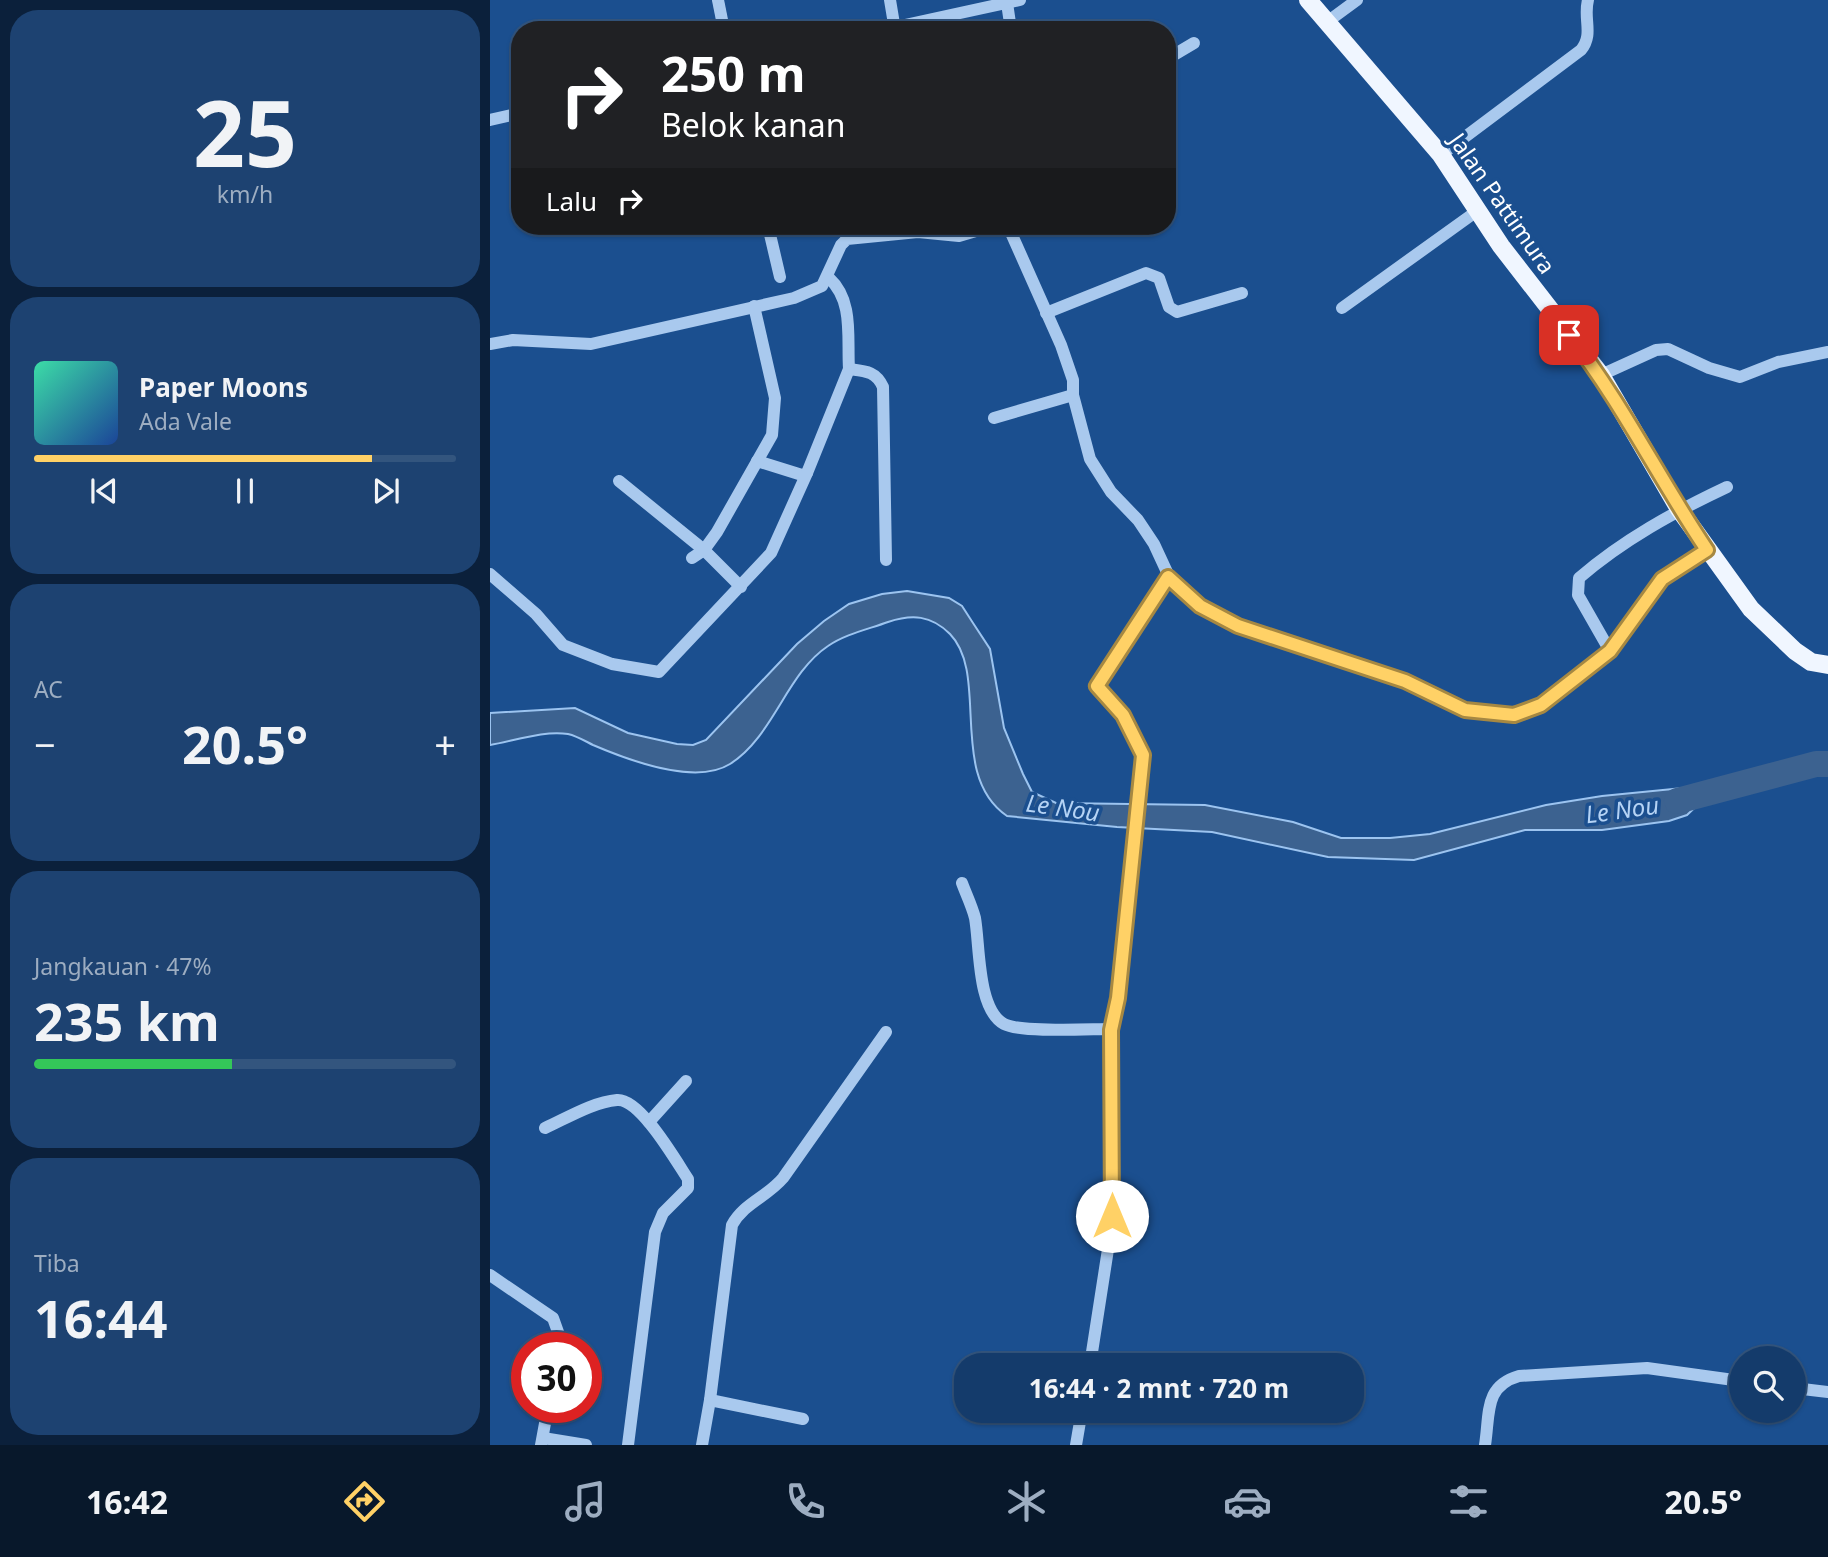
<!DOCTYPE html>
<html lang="id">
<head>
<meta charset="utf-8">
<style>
	:root { --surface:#143b6b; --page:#1d4271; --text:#f1f3f6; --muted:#9dadc1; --line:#33557e; --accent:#ffd166 }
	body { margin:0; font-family:"Noto Sans",sans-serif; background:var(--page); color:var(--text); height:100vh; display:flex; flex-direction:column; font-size:26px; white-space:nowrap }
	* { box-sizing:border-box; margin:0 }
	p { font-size:23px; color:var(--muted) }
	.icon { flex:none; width:38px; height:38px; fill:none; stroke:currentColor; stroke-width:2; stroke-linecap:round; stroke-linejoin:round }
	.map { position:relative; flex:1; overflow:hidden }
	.details { display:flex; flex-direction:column; gap:10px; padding:10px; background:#0b203b; width:490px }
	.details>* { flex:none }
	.guide { position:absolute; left:21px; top:21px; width:665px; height:214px; border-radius:28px; box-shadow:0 2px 5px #0004,0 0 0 2px var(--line); background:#202124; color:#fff; overflow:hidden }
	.controls { position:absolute; left:1239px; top:1346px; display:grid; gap:14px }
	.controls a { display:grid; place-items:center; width:77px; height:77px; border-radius:50%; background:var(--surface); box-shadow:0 2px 5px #0004,0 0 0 2px var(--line); font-size:35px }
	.speed { position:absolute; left:21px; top:1332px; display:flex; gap:14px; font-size:35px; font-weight:700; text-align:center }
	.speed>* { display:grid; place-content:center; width:91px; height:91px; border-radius:50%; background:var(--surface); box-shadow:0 2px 5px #0004,0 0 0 2px var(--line); line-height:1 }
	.speed .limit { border:10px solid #d22; background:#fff; color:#111 }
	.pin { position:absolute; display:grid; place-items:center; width:60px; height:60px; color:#fff; margin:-30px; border-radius:14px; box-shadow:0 4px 10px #0006 }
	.me { position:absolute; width:77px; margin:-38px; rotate:0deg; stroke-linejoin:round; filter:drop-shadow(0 0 5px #0008) }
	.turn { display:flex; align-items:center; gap:24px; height:147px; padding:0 35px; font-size:32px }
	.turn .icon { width:91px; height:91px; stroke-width:2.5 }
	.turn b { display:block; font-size:49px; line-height:60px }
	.then { display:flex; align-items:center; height:66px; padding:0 35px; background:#0003; gap:14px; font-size:26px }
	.big { font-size:52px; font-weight:700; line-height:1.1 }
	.details .tile { flex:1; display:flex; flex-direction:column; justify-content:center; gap:10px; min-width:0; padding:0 24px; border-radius:28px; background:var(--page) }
	.details .dial { align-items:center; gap:0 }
	.dial b { font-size:91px; line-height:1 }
	.song { display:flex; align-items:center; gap:21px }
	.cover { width:84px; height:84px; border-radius:10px; background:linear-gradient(135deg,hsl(160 70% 55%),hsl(220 70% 35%)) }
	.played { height:7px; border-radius:4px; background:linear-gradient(90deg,var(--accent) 80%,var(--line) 80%) }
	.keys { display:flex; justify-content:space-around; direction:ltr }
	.heat { display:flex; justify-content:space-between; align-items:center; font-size:38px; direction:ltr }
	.charge { height:10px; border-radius:5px; background:linear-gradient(90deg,#34c759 47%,var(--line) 0) }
	.trip { position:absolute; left:464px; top:1353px; width:410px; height:70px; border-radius:28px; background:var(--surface); box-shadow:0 2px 5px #0004,0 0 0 2px var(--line); font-weight:700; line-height:70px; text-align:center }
	.tabs { display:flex; height:112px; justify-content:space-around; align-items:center; background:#08182b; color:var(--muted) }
	.tabs .icon { width:49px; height:49px }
	.tabs .selected { color:var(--accent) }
	.tabs b { font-size:32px; color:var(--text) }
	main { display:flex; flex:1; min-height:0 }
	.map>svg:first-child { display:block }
	.water { fill:#3c6290; stroke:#9cc4f0; stroke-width:2 }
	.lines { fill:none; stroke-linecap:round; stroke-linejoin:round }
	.river { stroke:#3c6290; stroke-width:26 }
	.minor { stroke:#a9c9ee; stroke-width:12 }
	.major { stroke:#f0f6ff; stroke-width:18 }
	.route-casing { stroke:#a68842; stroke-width:18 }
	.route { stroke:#ffd166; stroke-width:12 }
	.labels { text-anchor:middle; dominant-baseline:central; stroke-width:7; stroke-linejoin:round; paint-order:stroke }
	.street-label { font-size:23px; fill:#fff; stroke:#1b4f8f }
	.water-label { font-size:24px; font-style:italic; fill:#b5d3f5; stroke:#1b4f8f }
</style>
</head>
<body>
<main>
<section class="details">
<div class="tile dial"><b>25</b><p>km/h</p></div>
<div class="tile">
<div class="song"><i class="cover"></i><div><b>Paper Moons</b><p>Ada Vale</p></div></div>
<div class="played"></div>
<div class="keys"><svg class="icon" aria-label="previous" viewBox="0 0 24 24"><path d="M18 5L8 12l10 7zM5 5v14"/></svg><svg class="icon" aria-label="pause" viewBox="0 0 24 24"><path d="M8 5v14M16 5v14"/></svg><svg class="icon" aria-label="next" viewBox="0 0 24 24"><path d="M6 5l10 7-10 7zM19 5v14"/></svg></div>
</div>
<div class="tile"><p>AC</p>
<div class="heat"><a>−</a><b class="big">20.5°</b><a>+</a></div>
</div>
<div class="tile"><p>Jangkauan · 47%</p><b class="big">235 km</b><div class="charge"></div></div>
<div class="tile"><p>Tiba</p><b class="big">16:44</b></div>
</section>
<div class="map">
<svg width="1338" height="1445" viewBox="0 0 1338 1445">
	<rect width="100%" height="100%" fill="#1b4f8f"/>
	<path class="water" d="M417 591 459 598 472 606 483 623 500 649 514 728 533 774 542 792 566 803 715 805 803 822 851 838H900L940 834 1056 805 1112 796 1193 788 1220 793 1197 815 1179 821 1112 830H1035L924 860 838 857 722 832 627 827 517 816C457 775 500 675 460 634 441 615 422 614 398 622 379 629 355 634 338 646 296 674 284 736 240 764 205 786 138 760 103 745 95 741 87 736 78 734 54 730 24 741 0 745V713L85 708 138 733 187 744 203 745 216 740 307 644 334 621 359 604 392 594Z"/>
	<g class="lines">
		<polyline class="river" points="1187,801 1326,764 1338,764"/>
		<g class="minor">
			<polyline points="228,0 234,30"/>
			<polyline points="400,0 405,30"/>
			<polyline points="517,3 521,30"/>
			<polyline points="837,22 867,0"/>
			<polyline points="392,30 530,0"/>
			<polyline points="677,59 704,43"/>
			<polyline points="0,120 30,113"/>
			<path d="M951 155 1091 50C1104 34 1093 19 1098 0"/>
			<polyline points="278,226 290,277"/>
			<polyline points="518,226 571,345 583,380 583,395 600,459 621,492 648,520 664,544 683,585 710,606 748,626 915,681 975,710 1024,715 1051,705 1120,651 1172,579 1217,550"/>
			<path d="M339 278C364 301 357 337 359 369 375 371 386 371 393 387L396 560"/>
			<polyline points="852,308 987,211"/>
			<polyline points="556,313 656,273 669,278 679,307 687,312 752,293"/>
			<polyline points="0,344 23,340 101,344 304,298 332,286 351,245 357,239 428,232 469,236 503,226"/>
			<polyline points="1111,375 1166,350 1178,349 1219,368 1250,377 1288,362 1338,352"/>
			<polyline points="504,418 583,395"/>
			<polyline points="267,461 312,475 317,473 359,369"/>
			<polyline points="129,481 214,550 251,587"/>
			<polyline points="202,558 214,550 227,532 282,435 285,398 264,306"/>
			<polyline points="0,574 46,614 73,645 122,664 169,672 281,553 317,473"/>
			<path d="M1120 651 1088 595 1089 578C1133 540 1184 512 1237 487"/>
			<path d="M472 883C476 894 482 906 485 918 490 946 487 1009 514 1024 531 1033 599 1029 621 1029"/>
			<polyline points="159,1122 196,1081"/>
			<path d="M55 1128C77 1118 103 1102 127 1100 150 1098 186 1161 198 1179V1188L173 1213 165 1232 138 1445"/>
			<polyline points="0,1275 63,1318 68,1332 67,1348"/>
			<polyline points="600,1365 621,1230 621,1029 628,998 653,755 633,715 607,686 678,577"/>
			<polyline points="1304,1388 1338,1392"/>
			<polyline points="220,1400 313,1419"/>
			<polyline points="53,1438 96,1445"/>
			<polyline points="51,1445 58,1407"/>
			<path d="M212 1445 220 1400 242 1225C254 1203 277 1197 293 1178L396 1032"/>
			<polyline points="586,1445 592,1410"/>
			<path d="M995 1445C1000 1413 994 1386 1029 1376L1157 1368 1251 1381"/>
		</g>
		<polyline class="major" points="818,0 951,155 1011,246 1111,375 1189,509 1261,609 1305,651 1321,662 1338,665"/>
	</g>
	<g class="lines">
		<defs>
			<path id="route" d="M622 1216 621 1030 628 998 653 755 633 715 607 686 678 577 710 606 748 626 915 681 975 710 1024 715 1051 705 1120 651 1172 579 1217 550C1169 479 1132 402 1079 335"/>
		</defs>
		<use href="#route" class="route-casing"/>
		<use href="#route" class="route"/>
	</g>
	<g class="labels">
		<g class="street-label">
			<text transform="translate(1013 203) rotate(55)">Jalan Pattimura</text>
		</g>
		<g class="water-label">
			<text transform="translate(573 807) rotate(8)">Le Nou</text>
			<text transform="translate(1132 809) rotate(-8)">Le Nou</text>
		</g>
	</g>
</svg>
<div class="controls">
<a><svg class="icon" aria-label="search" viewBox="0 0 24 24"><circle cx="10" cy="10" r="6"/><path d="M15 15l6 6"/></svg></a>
</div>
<div class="speed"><div class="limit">30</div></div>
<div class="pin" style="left:1079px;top:335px;background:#d93025"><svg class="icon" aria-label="arrive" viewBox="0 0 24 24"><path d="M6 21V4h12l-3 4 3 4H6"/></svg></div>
<svg class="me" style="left:622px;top:1216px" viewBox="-20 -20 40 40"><circle r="19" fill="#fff"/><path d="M0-13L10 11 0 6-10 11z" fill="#ffd166"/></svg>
<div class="trip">16:44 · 2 mnt · 720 m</div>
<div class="guide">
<div class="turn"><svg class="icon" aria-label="right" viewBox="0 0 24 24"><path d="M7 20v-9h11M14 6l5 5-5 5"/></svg><div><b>250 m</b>Belok kanan</div></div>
<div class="then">Lalu<svg class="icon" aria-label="right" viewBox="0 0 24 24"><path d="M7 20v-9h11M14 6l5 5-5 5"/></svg></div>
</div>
</div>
</main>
<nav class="tabs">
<b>16:42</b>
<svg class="icon selected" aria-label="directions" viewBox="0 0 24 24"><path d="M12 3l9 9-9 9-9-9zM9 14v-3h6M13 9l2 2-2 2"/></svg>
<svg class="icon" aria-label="music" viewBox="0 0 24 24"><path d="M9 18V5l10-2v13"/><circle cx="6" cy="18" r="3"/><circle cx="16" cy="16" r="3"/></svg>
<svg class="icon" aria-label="phone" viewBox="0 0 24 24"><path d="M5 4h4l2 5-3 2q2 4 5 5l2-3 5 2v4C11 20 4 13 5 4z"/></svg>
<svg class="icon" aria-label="climate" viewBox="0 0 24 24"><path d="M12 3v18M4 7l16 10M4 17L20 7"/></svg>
<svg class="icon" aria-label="car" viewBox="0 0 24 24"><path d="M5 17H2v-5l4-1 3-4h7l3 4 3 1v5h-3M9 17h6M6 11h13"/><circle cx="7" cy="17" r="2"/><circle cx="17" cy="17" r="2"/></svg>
<svg class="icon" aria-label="filters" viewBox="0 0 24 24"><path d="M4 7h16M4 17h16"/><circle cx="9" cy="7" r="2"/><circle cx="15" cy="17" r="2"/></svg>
<b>20.5°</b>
</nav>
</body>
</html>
